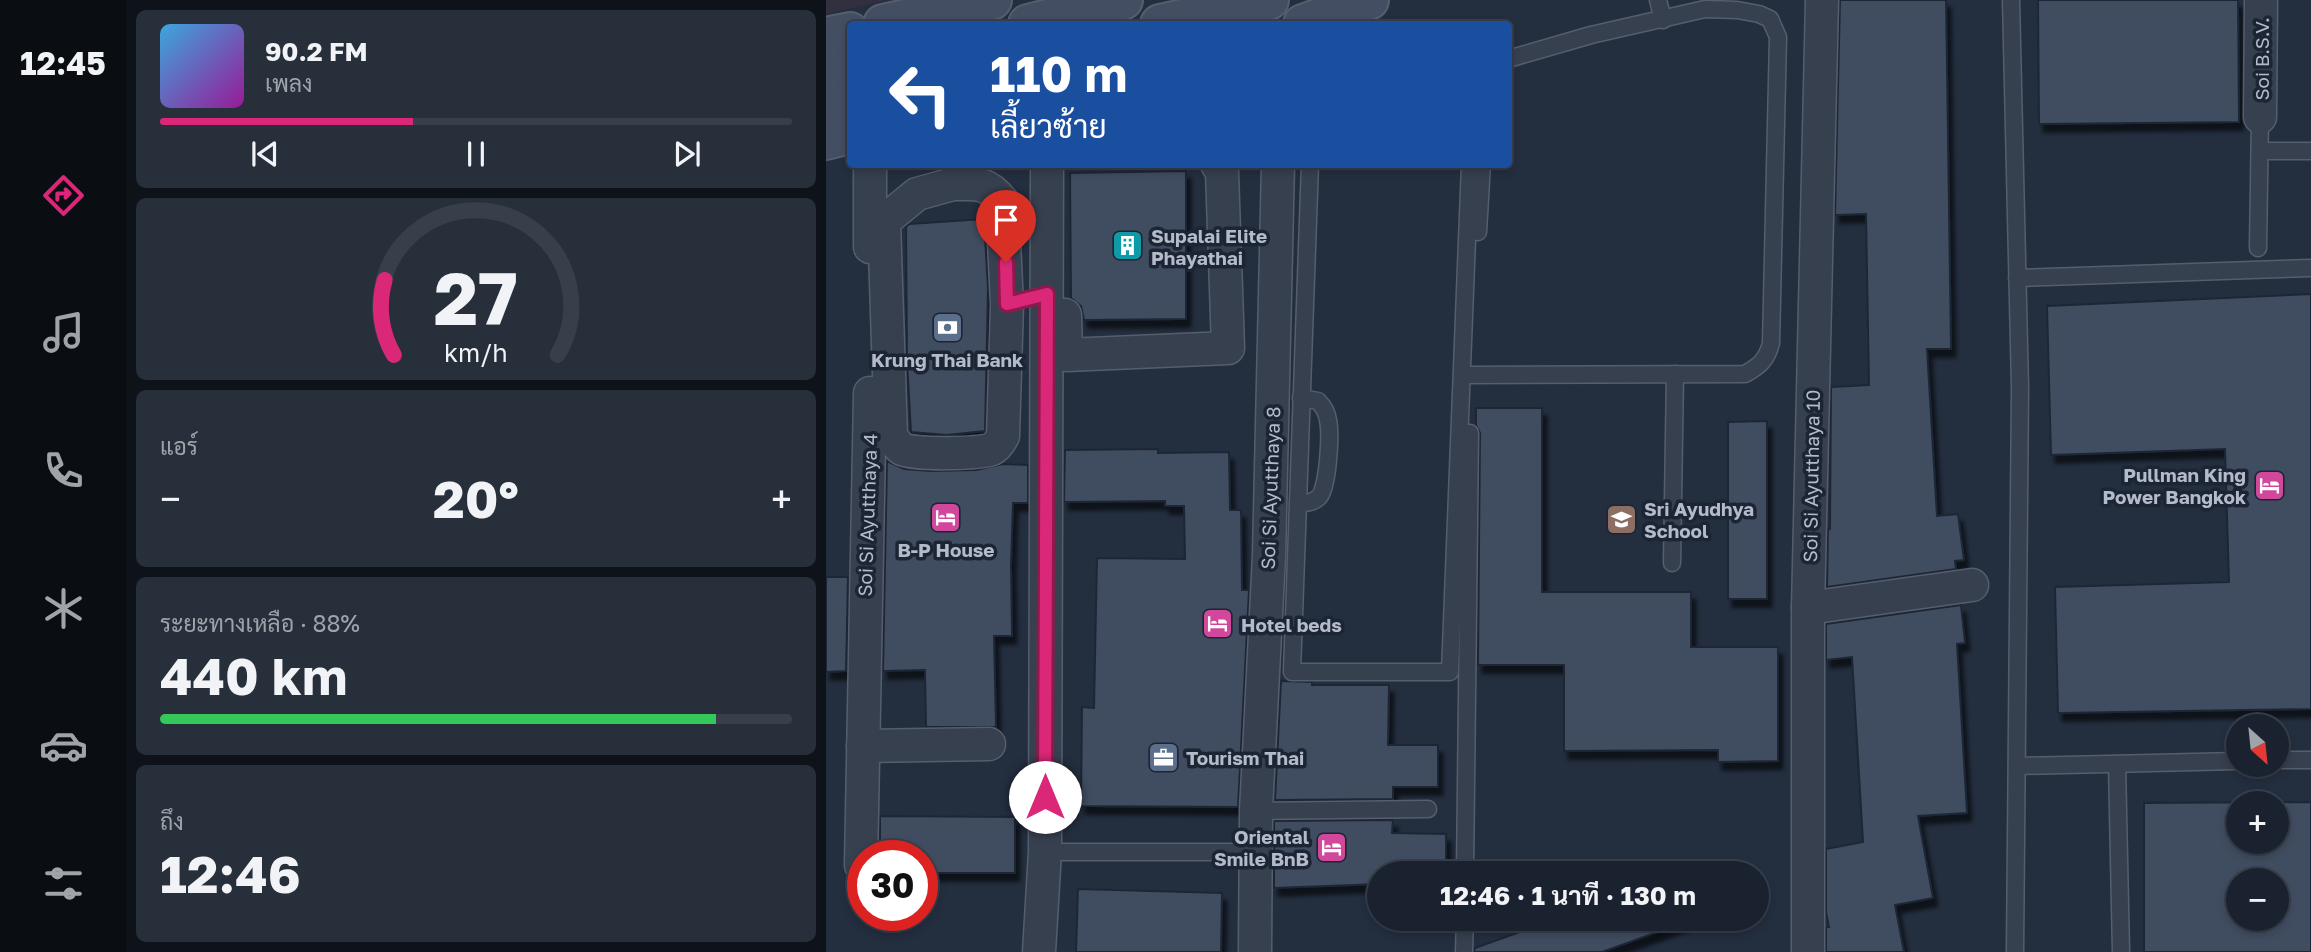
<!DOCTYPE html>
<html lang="th">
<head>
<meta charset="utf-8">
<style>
	:root { --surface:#1a222f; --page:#272f3b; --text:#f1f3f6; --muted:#9fa4aa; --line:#383f4b; --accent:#db2777 }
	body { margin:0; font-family:"Golos Text",Sarabun,sans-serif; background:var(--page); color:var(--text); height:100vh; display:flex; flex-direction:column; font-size:26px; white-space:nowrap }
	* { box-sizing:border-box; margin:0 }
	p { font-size:23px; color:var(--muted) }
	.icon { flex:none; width:38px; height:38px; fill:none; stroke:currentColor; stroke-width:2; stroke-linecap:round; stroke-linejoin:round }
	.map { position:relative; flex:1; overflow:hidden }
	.side { display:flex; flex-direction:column; gap:10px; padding:10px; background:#0e131a; width:700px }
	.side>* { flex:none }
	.guide { position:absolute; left:21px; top:21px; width:665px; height:147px; border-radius:7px; box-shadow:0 4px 10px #0003,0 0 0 2px var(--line); background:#1a4fa0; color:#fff; overflow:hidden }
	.needle { width:46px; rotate:153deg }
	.fabs { position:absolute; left:1400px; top:714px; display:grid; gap:14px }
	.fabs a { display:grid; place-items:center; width:63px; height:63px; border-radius:50%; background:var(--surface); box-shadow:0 4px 10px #0003,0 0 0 2px var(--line); font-size:35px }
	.speed { position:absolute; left:21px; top:840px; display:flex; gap:14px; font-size:35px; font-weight:700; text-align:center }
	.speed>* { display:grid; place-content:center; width:91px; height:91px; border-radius:50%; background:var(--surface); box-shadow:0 4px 10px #0003,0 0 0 2px var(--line); line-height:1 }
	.speed .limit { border:10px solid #d22; background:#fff; color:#111 }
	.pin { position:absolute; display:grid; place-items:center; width:60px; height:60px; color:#fff; margin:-72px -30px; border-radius:50% 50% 50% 0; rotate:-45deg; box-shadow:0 0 7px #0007 }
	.pin .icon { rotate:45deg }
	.me { position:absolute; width:77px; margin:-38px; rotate:0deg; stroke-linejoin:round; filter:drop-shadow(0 0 5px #0008) }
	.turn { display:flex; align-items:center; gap:24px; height:147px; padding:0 28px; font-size:32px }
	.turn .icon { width:91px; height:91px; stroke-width:2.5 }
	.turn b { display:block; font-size:49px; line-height:60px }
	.big { font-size:52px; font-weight:700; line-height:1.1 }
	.side .card { flex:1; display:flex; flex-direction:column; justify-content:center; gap:10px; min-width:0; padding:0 24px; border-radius:10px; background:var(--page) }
	.side .dial { align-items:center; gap:0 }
	.dial svg { height:182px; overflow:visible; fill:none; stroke:var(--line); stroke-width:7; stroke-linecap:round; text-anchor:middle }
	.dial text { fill:var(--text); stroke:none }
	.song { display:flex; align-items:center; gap:21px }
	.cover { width:84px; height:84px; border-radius:10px; background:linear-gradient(135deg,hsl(200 70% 55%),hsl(300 70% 35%)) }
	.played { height:7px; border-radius:4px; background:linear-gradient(90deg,var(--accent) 40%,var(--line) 40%) }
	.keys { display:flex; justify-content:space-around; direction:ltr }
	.heat { display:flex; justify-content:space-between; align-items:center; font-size:38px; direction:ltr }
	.charge { height:10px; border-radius:5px; background:linear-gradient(90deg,#34c759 88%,var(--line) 0) }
	.trip { position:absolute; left:541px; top:861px; width:402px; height:70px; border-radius:35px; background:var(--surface); box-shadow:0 4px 10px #0003,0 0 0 2px var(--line); font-weight:700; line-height:70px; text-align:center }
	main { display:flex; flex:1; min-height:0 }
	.tabs { display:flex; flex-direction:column; width:126px; justify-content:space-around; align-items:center; background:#0a0e13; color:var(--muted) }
	.tabs .icon { width:49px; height:49px }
	.tabs .on { color:var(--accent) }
	.tabs b { font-size:32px; color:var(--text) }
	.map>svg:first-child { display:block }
	.medical { fill:#322f3f }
	.building { fill:#414d61; stroke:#1e2736; stroke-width:2; fill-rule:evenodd; filter:url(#shadow) }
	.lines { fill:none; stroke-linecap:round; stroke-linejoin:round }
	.lane-casing { stroke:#555e6d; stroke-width:19 }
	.street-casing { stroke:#555e6d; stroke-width:35 }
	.secondary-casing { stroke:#555e6d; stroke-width:42 }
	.lane { stroke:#37404f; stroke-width:16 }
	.street { stroke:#37404f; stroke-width:32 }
	.secondary { stroke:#444e62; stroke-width:38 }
	.route-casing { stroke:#8e194d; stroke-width:18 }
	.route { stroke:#db2777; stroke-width:12 }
	.labels { text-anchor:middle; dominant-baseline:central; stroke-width:7; stroke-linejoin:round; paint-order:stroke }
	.street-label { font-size:19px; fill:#b3bbca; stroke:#1c2534 }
	.poi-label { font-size:19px; font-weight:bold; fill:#b3bbca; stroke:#1c2534; text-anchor:start }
</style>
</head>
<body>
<main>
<nav class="tabs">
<b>12:45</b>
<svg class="icon on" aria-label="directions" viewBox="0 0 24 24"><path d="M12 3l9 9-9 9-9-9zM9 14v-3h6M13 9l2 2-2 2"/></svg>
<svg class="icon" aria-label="music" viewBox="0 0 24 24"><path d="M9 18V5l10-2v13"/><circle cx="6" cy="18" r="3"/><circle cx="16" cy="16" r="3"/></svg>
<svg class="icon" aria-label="phone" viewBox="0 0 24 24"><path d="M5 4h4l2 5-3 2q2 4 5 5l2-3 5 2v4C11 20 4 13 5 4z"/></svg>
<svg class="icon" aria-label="climate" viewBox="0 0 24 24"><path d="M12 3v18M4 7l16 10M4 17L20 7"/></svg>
<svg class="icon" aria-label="car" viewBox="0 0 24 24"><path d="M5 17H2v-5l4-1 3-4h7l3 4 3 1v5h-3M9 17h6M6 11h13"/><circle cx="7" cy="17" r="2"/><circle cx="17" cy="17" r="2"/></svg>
<svg class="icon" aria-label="filters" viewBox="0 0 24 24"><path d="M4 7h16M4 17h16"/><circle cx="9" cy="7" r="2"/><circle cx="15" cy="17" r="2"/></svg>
</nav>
<section class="side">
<div class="card">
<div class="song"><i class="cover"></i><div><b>90.2 FM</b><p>เพลง</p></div></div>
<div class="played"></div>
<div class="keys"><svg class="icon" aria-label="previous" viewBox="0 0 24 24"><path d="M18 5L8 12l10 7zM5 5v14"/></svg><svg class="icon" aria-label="pause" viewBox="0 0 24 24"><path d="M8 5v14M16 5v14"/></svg><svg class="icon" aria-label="next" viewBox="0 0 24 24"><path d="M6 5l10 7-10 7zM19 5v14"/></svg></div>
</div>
<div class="card dial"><svg viewBox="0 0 100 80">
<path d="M14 69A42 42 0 1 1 86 69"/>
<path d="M14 69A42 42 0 0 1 10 36" stroke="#db2777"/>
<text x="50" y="56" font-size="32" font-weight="700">27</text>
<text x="50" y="72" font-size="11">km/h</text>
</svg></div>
<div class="card"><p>แอร์</p>
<div class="heat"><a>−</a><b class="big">20°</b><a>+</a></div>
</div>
<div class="card"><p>ระยะทางเหลือ · 88%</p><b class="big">440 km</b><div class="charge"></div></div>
<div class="card"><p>ถึง</p><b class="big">12:46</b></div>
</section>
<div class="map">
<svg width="1485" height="952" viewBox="0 0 1485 952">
	<defs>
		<filter id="shadow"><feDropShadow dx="4.5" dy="8" stdDeviation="2" flood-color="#0009"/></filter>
	</defs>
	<rect width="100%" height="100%" fill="#232e3f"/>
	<polygon class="medical" points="0,0 61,0 0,14"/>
	<g class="building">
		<polygon points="1014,0 1120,0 1125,349 1101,349 1111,516 1132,514 1138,560 1129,561 1130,569 1001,587 1002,529 1004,529 1005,387 1043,385 1040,214 1009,215"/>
		<polygon points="1212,0 1412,0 1413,122 1213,124"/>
		<polygon points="360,171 360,319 258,320 255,306 245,298 244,173"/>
		<polygon points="158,219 162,289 159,431 121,435 85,432 81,361 80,227 83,224"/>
		<polygon points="1485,294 1485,709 1232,713 1229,587 1403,582 1399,449 1225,455 1221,306"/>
		<polygon points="650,408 716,408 716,592 865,592 865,647 952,647 952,761 892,762 892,750 738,751 738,665 652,665 654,433 650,425"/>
		<polygon points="941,421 941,599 902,599 902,422"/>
		<polygon points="332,449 332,453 403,452 404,510 415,510 416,590 423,590 412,807 255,806 256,707 268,708 271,558 359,559 358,506 339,506 339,501 238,502 239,450"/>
		<polygon points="61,461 78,469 105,471 150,470 177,464 202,465 202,503 187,503 185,565 186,636 168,636 170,727 100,727 99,670 57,671"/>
		<polygon points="0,577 22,577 20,671 0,672"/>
		<polygon points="1135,605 1139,643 1131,644 1141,813 1092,816 1107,898 1069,905 1078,952 1000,952 1000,927 1003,927 1000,912 1000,849 1037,842 1026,657 1000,660 1000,624"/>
		<polygon points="455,681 486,682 486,685 563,685 562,745 612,745 612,787 567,787 567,799 449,800"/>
		<path d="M1485 802V952H1318V803ZM1412 803H1451V842H1412ZM1412 880H1451V919H1412Z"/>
		<polygon points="54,816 189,817 189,873 96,873 96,856 54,856"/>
		<polygon points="567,820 566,833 620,834 620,873 553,873 553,884 448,888 448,821"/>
		<polygon points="252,889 396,893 395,952 250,952"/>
		<polygon points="730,919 859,919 860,922 776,952 648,952 649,948"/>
	</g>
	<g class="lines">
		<defs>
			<g id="lane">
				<polyline points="832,0 837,20"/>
				<polyline points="1185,0 1194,388 1189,952"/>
				<polyline points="1434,151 1485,151"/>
				<polyline points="484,164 466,672 624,672 644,164"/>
				<polyline points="652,232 656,164"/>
				<polyline points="1432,248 1434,117"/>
				<polyline points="1191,278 1485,268"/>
				<path d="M644 375 919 374C934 366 941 359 945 343L952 37 944 19 933 14 911 10 879 9 765 35 682 59"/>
				<path d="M472 503C480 503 487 503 493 497 502 488 505 434 502 420 501 413 497 406 492 401L475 398"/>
				<polyline points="846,563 849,374"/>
				<polyline points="1451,760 1485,760"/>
				<polyline points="1291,764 1295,952"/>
				<polyline points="1191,766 1412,761"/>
				<polyline points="430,811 602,809"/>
				<polyline points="219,852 408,852"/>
				<polyline points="639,873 644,433"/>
				<polyline points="638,952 639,919"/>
			</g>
			<g id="street">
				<polyline points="1434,117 1435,0"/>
				<path d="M127 184C151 184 160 181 176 201L181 304 177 436C174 441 172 446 166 449 153 454 88 455 76 449 71 446 69 441 65 436L58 221 91 194Z"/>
				<polyline points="44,247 44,164"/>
				<polyline points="239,315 240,355 402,348 396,172 391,164"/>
				<polyline points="982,608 1146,585"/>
				<polyline points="37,746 163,744"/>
				<polyline points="35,865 44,393"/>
				<polyline points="213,952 219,852 221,164"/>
				<polyline points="429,952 430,811 443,555 452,164"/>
				<polyline points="982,952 982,608 996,0"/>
			</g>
			<g id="secondary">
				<polyline points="57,24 166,0"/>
				<polyline points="202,24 297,0"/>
				<polyline points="334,24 443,0"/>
				<polyline points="477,24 543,0"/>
				<polyline points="0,37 24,32"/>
				<polyline points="0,72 24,66"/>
				<polyline points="0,104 24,98"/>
				<polyline points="0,140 24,134"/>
			</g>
		</defs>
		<use href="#lane" class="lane-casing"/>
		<use href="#street" class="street-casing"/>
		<use href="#secondary" class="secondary-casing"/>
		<use href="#lane" class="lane"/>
		<use href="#street" class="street"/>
		<use href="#secondary" class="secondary"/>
	</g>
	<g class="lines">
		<defs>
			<polyline id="route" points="180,262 181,304 221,294 219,797"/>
		</defs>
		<use href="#route" class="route-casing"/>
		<use href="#route" class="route"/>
	</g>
	<defs>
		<symbol id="building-square" viewBox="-11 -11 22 22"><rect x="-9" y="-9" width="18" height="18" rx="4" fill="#0f9aa8" stroke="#1c2534"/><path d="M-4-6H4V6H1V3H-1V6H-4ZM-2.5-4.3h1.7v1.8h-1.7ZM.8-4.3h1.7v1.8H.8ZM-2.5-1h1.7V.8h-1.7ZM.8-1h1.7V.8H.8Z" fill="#fff"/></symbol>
		<symbol id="bank-square" viewBox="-11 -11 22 22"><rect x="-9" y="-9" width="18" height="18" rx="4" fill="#5c6f8a" stroke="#1c2534"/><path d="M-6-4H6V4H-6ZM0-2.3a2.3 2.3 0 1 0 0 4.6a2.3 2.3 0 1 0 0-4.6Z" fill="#fff"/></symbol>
		<symbol id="hotel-square" viewBox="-11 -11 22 22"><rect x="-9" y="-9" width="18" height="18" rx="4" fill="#d1479c" stroke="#1c2534"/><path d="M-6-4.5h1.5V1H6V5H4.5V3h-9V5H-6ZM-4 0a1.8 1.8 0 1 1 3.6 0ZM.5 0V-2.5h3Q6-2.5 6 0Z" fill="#fff"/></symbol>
		<symbol id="school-square" viewBox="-11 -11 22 22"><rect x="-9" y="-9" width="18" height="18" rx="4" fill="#8d6e63" stroke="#1c2534"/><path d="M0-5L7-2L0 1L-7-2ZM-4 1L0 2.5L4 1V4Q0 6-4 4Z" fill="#fff"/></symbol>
		<symbol id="office-square" viewBox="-11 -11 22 22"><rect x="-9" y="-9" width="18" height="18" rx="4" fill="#5c6f8a" stroke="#1c2534"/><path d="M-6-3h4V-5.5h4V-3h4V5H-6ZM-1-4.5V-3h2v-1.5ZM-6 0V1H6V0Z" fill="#fff"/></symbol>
	</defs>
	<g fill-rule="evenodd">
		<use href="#building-square" x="284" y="228" width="35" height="35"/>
		<use href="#bank-square" x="104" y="310" width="35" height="35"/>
		<use href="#hotel-square" x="1426" y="468" width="35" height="35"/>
		<use href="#hotel-square" x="102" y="500" width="35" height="35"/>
		<use href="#school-square" x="778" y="502" width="35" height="35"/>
		<use href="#hotel-square" x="374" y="606" width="35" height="35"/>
		<use href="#office-square" x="320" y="740" width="35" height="35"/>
		<use href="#hotel-square" x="488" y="830" width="35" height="35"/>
	</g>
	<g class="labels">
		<g class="street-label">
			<text transform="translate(1435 59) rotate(-90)">Soi B.S.V.</text>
			<text transform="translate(985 476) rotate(-89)">Soi Si Ayutthaya 10</text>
			<text transform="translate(444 488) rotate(-88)">Soi Si Ayutthaya 8</text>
			<text transform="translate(41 515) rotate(-88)">Soi Si Ayutthaya 4</text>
		</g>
		<g class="poi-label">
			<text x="325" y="235">Supalai Elite<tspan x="325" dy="22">Phayathai</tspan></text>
			<text x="121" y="359" text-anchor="middle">Krung Thai Bank</text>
			<text x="1420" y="474" text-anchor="end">Pullman King<tspan x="1420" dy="22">Power Bangkok</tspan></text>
			<text x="818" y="508">Sri Ayudhya<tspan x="818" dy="22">School</tspan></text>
			<text x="120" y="549" text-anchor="middle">B-P House</text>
			<text x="415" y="624">Hotel beds</text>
			<text x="360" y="757">Tourism Thai</text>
			<text x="483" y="836" text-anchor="end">Oriental<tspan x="483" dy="22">Smile BnB</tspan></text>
		</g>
	</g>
</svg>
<div class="fabs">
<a><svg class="needle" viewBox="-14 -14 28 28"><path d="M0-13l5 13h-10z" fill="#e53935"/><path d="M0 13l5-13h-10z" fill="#9fa4aa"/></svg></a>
<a>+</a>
<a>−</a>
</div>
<div class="speed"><div class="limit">30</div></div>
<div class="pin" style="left:180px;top:262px;background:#d93025"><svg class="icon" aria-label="arrive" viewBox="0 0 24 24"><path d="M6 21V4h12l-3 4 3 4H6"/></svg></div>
<svg class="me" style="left:219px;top:797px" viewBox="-20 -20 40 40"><circle r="19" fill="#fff"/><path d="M0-13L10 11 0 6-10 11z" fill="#db2777"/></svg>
<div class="trip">12:46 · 1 นาที · 130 m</div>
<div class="guide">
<div class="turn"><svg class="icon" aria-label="left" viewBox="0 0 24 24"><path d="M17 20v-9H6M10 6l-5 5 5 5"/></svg><div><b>110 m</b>เลี้ยวซ้าย</div></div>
</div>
</div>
</main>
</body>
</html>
